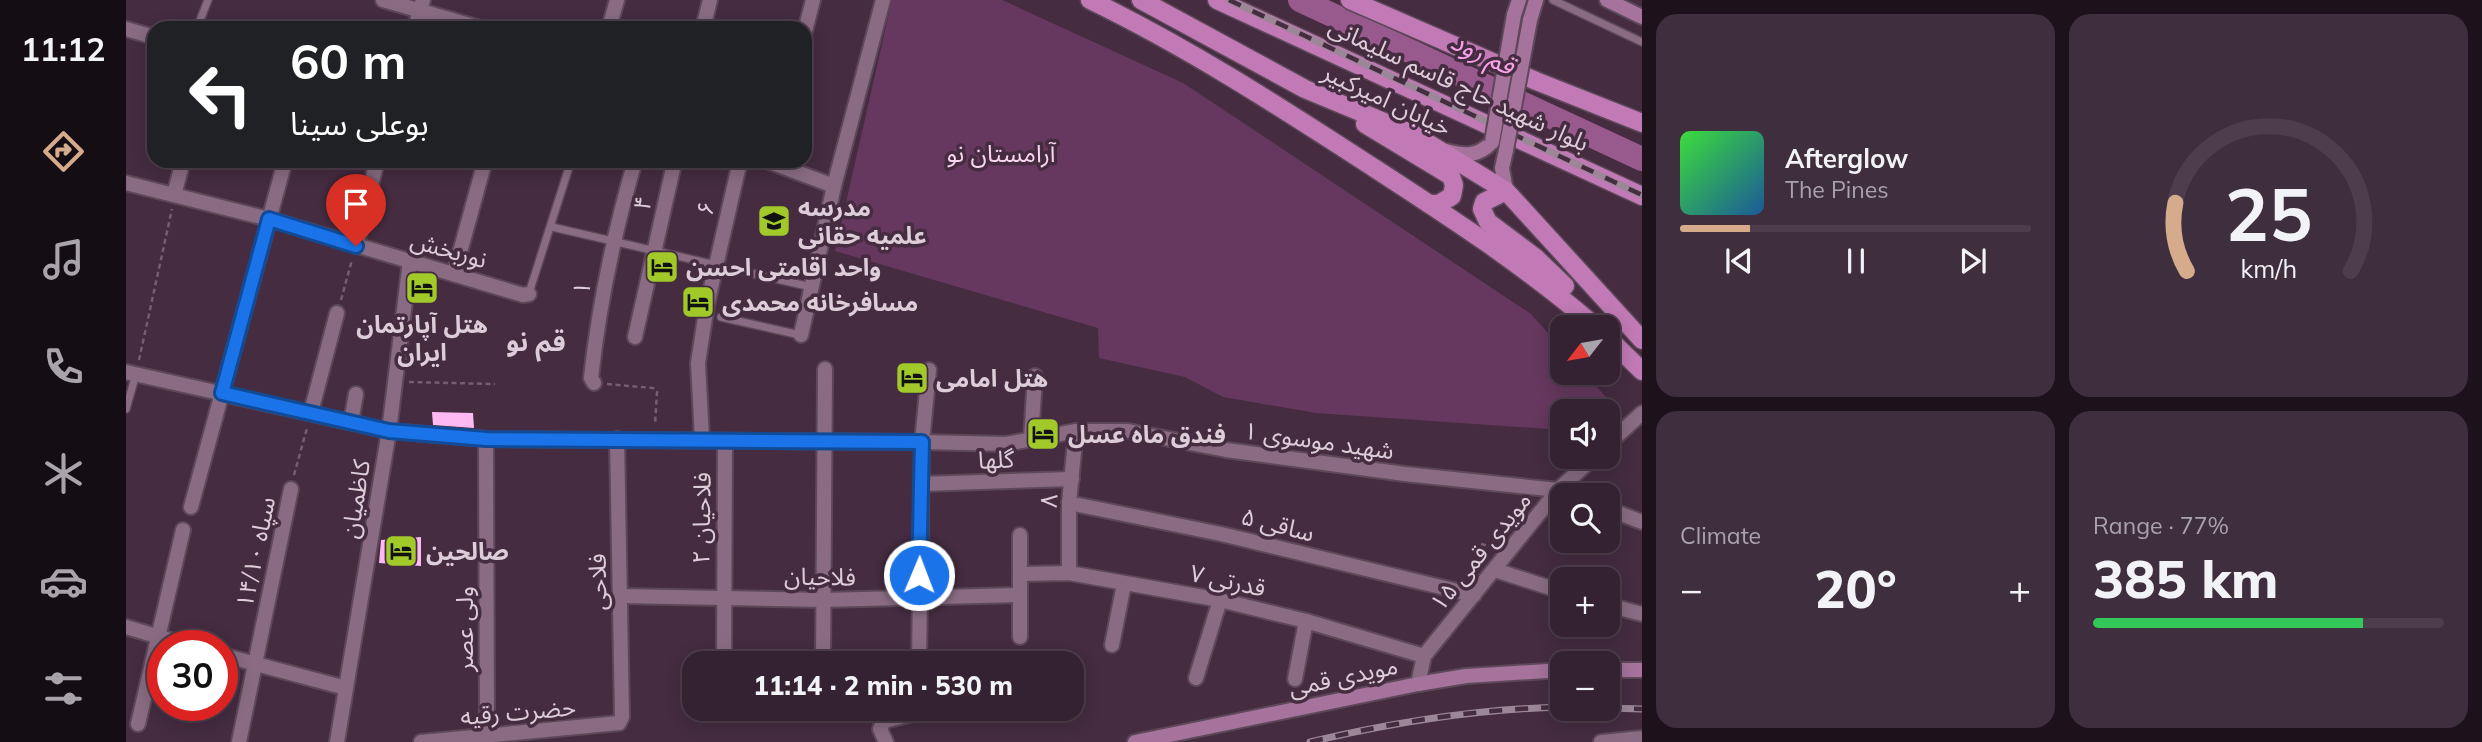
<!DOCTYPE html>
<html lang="en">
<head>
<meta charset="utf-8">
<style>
	:root { --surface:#342131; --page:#3f2e3d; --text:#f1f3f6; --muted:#a9a3ab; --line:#4e3e4d; --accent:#d6ab8b }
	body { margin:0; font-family:Mulish,"Noto Sans Arabic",sans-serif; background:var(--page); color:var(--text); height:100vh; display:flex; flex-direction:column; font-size:26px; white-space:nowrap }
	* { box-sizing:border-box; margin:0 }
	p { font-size:23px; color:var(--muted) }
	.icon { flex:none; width:38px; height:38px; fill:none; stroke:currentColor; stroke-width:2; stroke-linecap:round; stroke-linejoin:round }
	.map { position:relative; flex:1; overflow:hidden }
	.panel { display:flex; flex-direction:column; gap:14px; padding:14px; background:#1d121b; width:840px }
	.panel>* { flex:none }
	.hud { position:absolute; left:21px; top:21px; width:665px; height:147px; border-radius:21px; box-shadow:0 4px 18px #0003,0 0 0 2px var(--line); background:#202124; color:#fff; overflow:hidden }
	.needle { width:46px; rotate:239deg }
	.tools { position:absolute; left:1424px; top:315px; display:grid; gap:14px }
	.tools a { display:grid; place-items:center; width:70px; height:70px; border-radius:14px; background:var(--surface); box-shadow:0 4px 18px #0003,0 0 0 2px var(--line); font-size:35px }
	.speed { position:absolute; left:21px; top:630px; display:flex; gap:14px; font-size:35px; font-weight:700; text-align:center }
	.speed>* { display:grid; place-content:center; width:91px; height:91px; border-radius:50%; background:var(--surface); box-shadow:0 4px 18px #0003,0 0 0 2px var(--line); line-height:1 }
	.speed .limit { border:10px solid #d22; background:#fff; color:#111 }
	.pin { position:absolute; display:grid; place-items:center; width:60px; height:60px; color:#fff; margin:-72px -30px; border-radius:50% 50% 50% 0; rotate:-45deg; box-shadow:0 0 7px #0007 }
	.pin .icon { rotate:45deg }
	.me { position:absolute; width:77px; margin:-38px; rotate:1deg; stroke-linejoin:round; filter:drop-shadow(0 0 5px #0008) }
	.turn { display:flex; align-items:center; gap:24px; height:147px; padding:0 28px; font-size:32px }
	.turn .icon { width:91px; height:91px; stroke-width:2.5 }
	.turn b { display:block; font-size:49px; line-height:60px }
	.big { font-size:52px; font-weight:800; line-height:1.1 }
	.panel .widget { flex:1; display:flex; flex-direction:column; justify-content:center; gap:10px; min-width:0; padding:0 24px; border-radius:21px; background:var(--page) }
	.panel .dial { align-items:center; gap:0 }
	.dial svg { height:182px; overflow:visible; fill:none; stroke:var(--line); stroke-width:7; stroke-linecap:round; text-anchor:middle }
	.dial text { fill:var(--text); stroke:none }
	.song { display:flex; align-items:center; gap:21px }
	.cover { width:84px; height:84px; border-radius:10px; background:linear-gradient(135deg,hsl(120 70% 55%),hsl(210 70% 35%)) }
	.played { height:7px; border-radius:4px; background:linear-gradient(90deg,var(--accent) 20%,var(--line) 20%) }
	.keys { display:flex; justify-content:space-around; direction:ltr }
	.heat { display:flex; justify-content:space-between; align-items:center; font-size:38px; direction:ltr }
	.charge { height:10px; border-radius:5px; background:linear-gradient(90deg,#34c759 77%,var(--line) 0) }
	.panel .tiles { flex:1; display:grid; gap:14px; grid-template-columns:repeat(2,1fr) }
	.trip { position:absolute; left:556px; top:651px; width:402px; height:70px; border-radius:21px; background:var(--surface); box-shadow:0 4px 18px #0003,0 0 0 2px var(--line); font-weight:800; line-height:70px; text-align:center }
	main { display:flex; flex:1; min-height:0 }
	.menu { display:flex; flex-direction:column; width:126px; justify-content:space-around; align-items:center; background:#150d14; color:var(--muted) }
	.menu .icon { width:49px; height:49px }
	.menu .active { color:var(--accent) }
	.menu b { font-size:32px; color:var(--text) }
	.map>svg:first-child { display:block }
	.green { fill:#67385f }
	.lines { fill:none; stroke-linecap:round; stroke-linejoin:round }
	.river { stroke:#985a8d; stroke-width:24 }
	.building { fill:#ffb9f2 }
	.lane-casing { stroke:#5d4859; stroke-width:10 }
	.street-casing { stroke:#5d4859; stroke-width:18 }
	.secondary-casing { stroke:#5d4859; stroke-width:18 }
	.primary-casing { stroke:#5d4859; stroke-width:21 }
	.path { stroke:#745e70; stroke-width:2.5; stroke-dasharray:5 3.5; stroke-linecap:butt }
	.lane { stroke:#896c83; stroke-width:7 }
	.street { stroke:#896c83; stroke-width:14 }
	.secondary { stroke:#a5739c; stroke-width:14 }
	.primary { stroke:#c17ab5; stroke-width:18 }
	.rail-casing { stroke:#9b8797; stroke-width:7 }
	.rail { stroke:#452c41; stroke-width:4.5; stroke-dasharray:13; stroke-linecap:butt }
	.secondary-bridge-casing { stroke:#5d4859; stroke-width:18; stroke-linecap:butt }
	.secondary-bridge { stroke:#a5739c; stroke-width:14 }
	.route-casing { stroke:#114b97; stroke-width:18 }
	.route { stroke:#1a73e8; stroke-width:12 }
	.labels { text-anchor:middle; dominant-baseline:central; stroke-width:7; stroke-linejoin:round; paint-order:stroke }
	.street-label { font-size:24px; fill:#ddcdd9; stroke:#452c41 }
	.park-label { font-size:24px; fill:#fad5f2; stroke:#452c41 }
	.poi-label { font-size:24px; font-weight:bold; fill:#ddcdd9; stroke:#452c41; text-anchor:start }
	.water-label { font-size:26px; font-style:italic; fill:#f9a1e9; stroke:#452c41 }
	.neighbourhood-label { font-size:26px; font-weight:bold; fill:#ddcdd9; stroke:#452c41 }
</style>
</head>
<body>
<main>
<nav class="menu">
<b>11:12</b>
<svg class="icon active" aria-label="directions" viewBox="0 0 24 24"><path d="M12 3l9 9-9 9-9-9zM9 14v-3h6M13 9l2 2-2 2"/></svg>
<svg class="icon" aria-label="music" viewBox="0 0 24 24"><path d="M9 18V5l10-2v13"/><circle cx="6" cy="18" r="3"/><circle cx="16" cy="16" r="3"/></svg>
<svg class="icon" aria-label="phone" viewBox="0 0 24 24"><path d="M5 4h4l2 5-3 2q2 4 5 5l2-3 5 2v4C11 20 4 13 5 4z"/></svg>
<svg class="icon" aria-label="climate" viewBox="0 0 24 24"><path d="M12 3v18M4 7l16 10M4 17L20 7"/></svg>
<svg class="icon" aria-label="car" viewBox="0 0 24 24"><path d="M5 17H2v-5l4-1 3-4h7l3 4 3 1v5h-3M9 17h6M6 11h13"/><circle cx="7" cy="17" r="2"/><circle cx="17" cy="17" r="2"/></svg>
<svg class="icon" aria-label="filters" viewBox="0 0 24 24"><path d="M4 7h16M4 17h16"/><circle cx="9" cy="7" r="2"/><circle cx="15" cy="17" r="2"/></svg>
</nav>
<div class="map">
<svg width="1516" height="742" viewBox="0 0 1516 742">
	<rect width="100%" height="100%" fill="#452c41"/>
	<polygon class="green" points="766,0 876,0 1057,83 1405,314 1437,350 1437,373 1458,373 1490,408 1482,413 1437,411 1437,430 1190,413 1097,397 1059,377 973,358 972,328 709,251"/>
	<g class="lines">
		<polyline class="river" points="1174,0 1516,159"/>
	</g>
	<g class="building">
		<polygon points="292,274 305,277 298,304 288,303"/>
		<polygon points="306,412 347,413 348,428 307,425"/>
		<polygon points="295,537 295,566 253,563 255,540"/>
	</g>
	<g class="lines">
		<defs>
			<g id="lane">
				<polyline points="1427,0 1516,42"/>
				<polyline points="71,28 82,0"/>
				<polyline points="426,227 685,287"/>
				<polyline points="403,293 445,161"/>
				<polyline points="595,317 674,335"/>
				<polyline points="0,409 10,374"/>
			</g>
			<g id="street">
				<polyline points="257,0 354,28"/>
				<polyline points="289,28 297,0"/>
				<polyline points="483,28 491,0"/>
				<polyline points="577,28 584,0"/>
				<polyline points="0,29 28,37"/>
				<polyline points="679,31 687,0"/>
				<polyline points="641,161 708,186"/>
				<polyline points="0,183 143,219 397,295 403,294"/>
				<polyline points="48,195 57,161"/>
				<polyline points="230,246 251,161"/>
				<polyline points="328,274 359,161"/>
				<polyline points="675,335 708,186 757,0"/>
				<polyline points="509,337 548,164"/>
				<polyline points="0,372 263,431 360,439 796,442 880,444 950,431 1002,431 1100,450 1279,474 1432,490 1445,495"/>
				<path d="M468 383 465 378C473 304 488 233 509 161"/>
				<polyline points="185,412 211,313"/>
				<polyline points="225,422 230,394"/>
				<polyline points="360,439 361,735"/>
				<polyline points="576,439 572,363 581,305 614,161"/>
				<polyline points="905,440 909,376"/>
				<polyline points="1482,444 1516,413"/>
				<polyline points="795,484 946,479"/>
				<polyline points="943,503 1095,534 1348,595"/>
				<polyline points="65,507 159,161"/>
				<polyline points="1482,509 1516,522"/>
				<polyline points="894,535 894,637"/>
				<polyline points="1369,570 1437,592"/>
				<polyline points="943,573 943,503 950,431"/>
				<polyline points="894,574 943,573 1094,600 1180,621 1298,656"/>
				<polyline points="494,596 697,600 894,595"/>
				<polyline points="1482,605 1516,614"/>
				<polyline points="0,627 64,646"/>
				<polyline points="986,645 998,584"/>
				<polyline points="96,655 220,688"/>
				<polyline points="598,663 599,441"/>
				<polyline points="697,663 699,369"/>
				<polyline points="793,663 796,442 803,370"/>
				<polyline points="1070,678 1094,600"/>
				<polyline points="1169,679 1180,621"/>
				<polyline points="1292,684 1298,656 1432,490 1468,457"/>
				<polyline points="12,724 57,530"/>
				<polyline points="113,742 165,489"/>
				<polyline points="211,742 263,431 284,261"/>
				<polyline points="295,742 493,723 496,717 491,439"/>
				<polyline points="760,742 754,729 758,721 806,709"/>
				<polyline points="1475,742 1516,738"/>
			</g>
			<g id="secondary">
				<polyline points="1481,0 1516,17"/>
				<polyline points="1388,15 1393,0"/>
				<polyline points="1404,20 1410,0"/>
				<path d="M1320 151C1339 156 1352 157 1366 142"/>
				<polyline points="1380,191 1376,168 1380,150"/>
				<polyline points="1482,670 1516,670"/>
				<polyline points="1009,742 1292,684 1340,676 1437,670"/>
			</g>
			<g id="primary">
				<path d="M964 0C1061 47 1151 105 1242 164 1322 216 1398 265 1470 327"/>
				<polyline points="1015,0 1179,89 1287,134 1380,191 1516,340"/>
				<polyline points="1091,0 1516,196"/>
				<polyline points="1224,0 1410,81 1516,123"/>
				<polyline points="1239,124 1325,176 1328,185 1326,196 1313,204 1303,204"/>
				<polyline points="1380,191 1358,202 1356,209 1362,222 1410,258 1439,286"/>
				<polyline points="1482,338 1516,371"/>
			</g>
		</defs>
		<use href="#lane" class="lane-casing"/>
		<use href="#street" class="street-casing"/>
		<use href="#secondary" class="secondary-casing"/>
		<use href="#primary" class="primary-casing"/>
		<g class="path">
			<polyline points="215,300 226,260"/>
			<polyline points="13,360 46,209"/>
			<polyline points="283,382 369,384"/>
			<polyline points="481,384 527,388 531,392 529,425"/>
			<polyline points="168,475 181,428"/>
			<polyline points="1355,544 1370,548"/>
		</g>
		<use href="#lane" class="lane"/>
		<use href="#street" class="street"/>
		<use href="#secondary" class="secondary"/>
		<use href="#primary" class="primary"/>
		<defs>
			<g id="rail">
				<polyline points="1103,0 1516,195"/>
				<polyline points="1482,708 1516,709"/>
				<path d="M1184 742C1268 722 1350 709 1437 707"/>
			</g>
		</defs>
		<use href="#rail" class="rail-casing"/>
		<use href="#rail" class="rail"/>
		<defs>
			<g id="secondary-bridge">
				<polyline points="1366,142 1388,15"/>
				<polyline points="1380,150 1404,20"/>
			</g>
		</defs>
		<use href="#secondary-bridge" class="secondary-bridge-casing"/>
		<use href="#secondary-bridge" class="secondary-bridge"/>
	</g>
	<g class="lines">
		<defs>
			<polyline id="route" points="230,246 143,219 96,393 263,431 360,439 796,442 793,575"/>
		</defs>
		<use href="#route" class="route-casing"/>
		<use href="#route" class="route"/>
	</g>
	<defs>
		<symbol id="school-square" viewBox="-11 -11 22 22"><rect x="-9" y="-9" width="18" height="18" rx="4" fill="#a1c929" stroke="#452c41"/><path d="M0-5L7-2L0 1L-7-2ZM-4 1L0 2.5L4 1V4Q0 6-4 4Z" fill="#111"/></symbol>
		<symbol id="hotel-square" viewBox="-11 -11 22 22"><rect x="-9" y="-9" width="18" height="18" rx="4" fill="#a1c929" stroke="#452c41"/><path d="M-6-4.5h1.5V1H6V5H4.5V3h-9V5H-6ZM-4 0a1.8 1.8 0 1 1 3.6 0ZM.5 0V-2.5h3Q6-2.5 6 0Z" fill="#111"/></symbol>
	</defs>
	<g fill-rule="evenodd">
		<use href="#school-square" x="629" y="202" width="38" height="38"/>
		<use href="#hotel-square" x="517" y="248" width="38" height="38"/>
		<use href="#hotel-square" x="277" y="269" width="38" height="38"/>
		<use href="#hotel-square" x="553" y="283" width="38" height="38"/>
		<use href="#hotel-square" x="767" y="359" width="38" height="38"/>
		<use href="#hotel-square" x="898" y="415" width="38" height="38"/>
		<use href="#hotel-square" x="256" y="532" width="38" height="38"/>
	</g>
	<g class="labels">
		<g class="street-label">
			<text transform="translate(1333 84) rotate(25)">بلوار شهید حاج قاسم سلیمانی</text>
			<text transform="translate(1261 99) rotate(25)">خیابان امیرکبیر</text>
			<text transform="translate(516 203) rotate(-77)">۴</text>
			<text transform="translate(579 208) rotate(-77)">۶</text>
			<text transform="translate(323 249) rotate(16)">نوربخش</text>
			<text transform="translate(455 288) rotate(-81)">۱</text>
			<text transform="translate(1193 440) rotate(8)">شهید موسوی ۱</text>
			<text transform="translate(870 459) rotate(-2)">گلها</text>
			<text transform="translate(229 499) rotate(-81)">کاظمیان</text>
			<text transform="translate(922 501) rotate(-87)">۸</text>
			<text transform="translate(575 518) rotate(-89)">فلاحیان ۲</text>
			<text transform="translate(1152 524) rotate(14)">ساقی ۵</text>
			<text transform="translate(1354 551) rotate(-51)">مویدی قمی ۱۵</text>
			<text transform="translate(129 552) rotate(-78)">سپاه ۱۴/۱۰</text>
			<text transform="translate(694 576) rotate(1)">فلاحیان</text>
			<text transform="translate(1102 580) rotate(12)">قدرتی ۷</text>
			<text transform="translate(471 582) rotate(-91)">فلاحی</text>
			<text transform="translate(338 629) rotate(-90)">ولی عصر</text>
			<text transform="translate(1217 676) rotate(-12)">مویدی قمی</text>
			<text transform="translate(392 711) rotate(-5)">حضرت رقیه</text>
		</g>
		<g class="park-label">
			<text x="875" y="153">آرامستان نو</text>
		</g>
		<g class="poi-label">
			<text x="672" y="207">مدرسه<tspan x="672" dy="28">علمیه حقانی</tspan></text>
			<text x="560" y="267">واحد اقامتی احسن</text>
			<text x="596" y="302">مسافرخانه محمدی</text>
			<text x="296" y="324" text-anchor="middle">هتل آپارتمان<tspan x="296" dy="28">ایران</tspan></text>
			<text x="810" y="378">هتل امامی</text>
			<text x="942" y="434">فندق ماه عسل</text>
			<text x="300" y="551">صالحین</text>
		</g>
		<g class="water-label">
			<text transform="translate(1357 53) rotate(25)">قم رود</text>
		</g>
		<g class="neighbourhood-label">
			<text x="410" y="341">قم نو</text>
		</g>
	</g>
</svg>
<div class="tools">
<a><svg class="needle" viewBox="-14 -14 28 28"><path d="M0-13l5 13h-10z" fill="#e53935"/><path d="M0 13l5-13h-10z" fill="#a9a3ab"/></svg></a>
<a><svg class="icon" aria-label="sound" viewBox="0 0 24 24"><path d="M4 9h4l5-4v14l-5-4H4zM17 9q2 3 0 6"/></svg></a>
<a><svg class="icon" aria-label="search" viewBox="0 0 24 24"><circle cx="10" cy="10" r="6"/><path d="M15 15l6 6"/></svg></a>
<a>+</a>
<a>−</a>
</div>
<div class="speed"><div class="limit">30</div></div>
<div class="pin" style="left:230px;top:246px;background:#d93025"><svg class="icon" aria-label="arrive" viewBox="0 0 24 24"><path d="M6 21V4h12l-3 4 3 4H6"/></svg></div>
<svg class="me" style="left:793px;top:575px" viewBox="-20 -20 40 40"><circle r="17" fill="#1a73e8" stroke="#fff" stroke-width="3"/><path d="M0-11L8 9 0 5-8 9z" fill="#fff"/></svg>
<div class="trip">11:14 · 2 min · 530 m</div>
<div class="hud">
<div class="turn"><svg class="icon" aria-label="left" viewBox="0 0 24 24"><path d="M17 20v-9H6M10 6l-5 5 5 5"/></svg><div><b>60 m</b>بوعلی سینا</div></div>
</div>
</div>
<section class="panel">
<div class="tiles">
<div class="widget">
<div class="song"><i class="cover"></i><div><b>Afterglow</b><p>The Pines</p></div></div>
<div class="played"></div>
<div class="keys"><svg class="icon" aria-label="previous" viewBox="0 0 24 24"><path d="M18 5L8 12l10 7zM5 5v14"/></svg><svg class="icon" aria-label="pause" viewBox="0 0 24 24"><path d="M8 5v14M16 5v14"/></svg><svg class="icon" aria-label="next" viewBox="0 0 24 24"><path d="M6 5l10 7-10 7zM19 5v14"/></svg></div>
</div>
<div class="widget dial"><svg viewBox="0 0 100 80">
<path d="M14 69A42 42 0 1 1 86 69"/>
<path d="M14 69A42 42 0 0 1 9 39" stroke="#d6ab8b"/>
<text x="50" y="56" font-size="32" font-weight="700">25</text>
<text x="50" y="72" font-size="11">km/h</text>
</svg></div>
<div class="widget"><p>Climate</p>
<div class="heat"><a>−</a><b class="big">20°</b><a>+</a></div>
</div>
<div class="widget"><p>Range · 77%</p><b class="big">385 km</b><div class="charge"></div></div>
</div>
</section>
</main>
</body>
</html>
